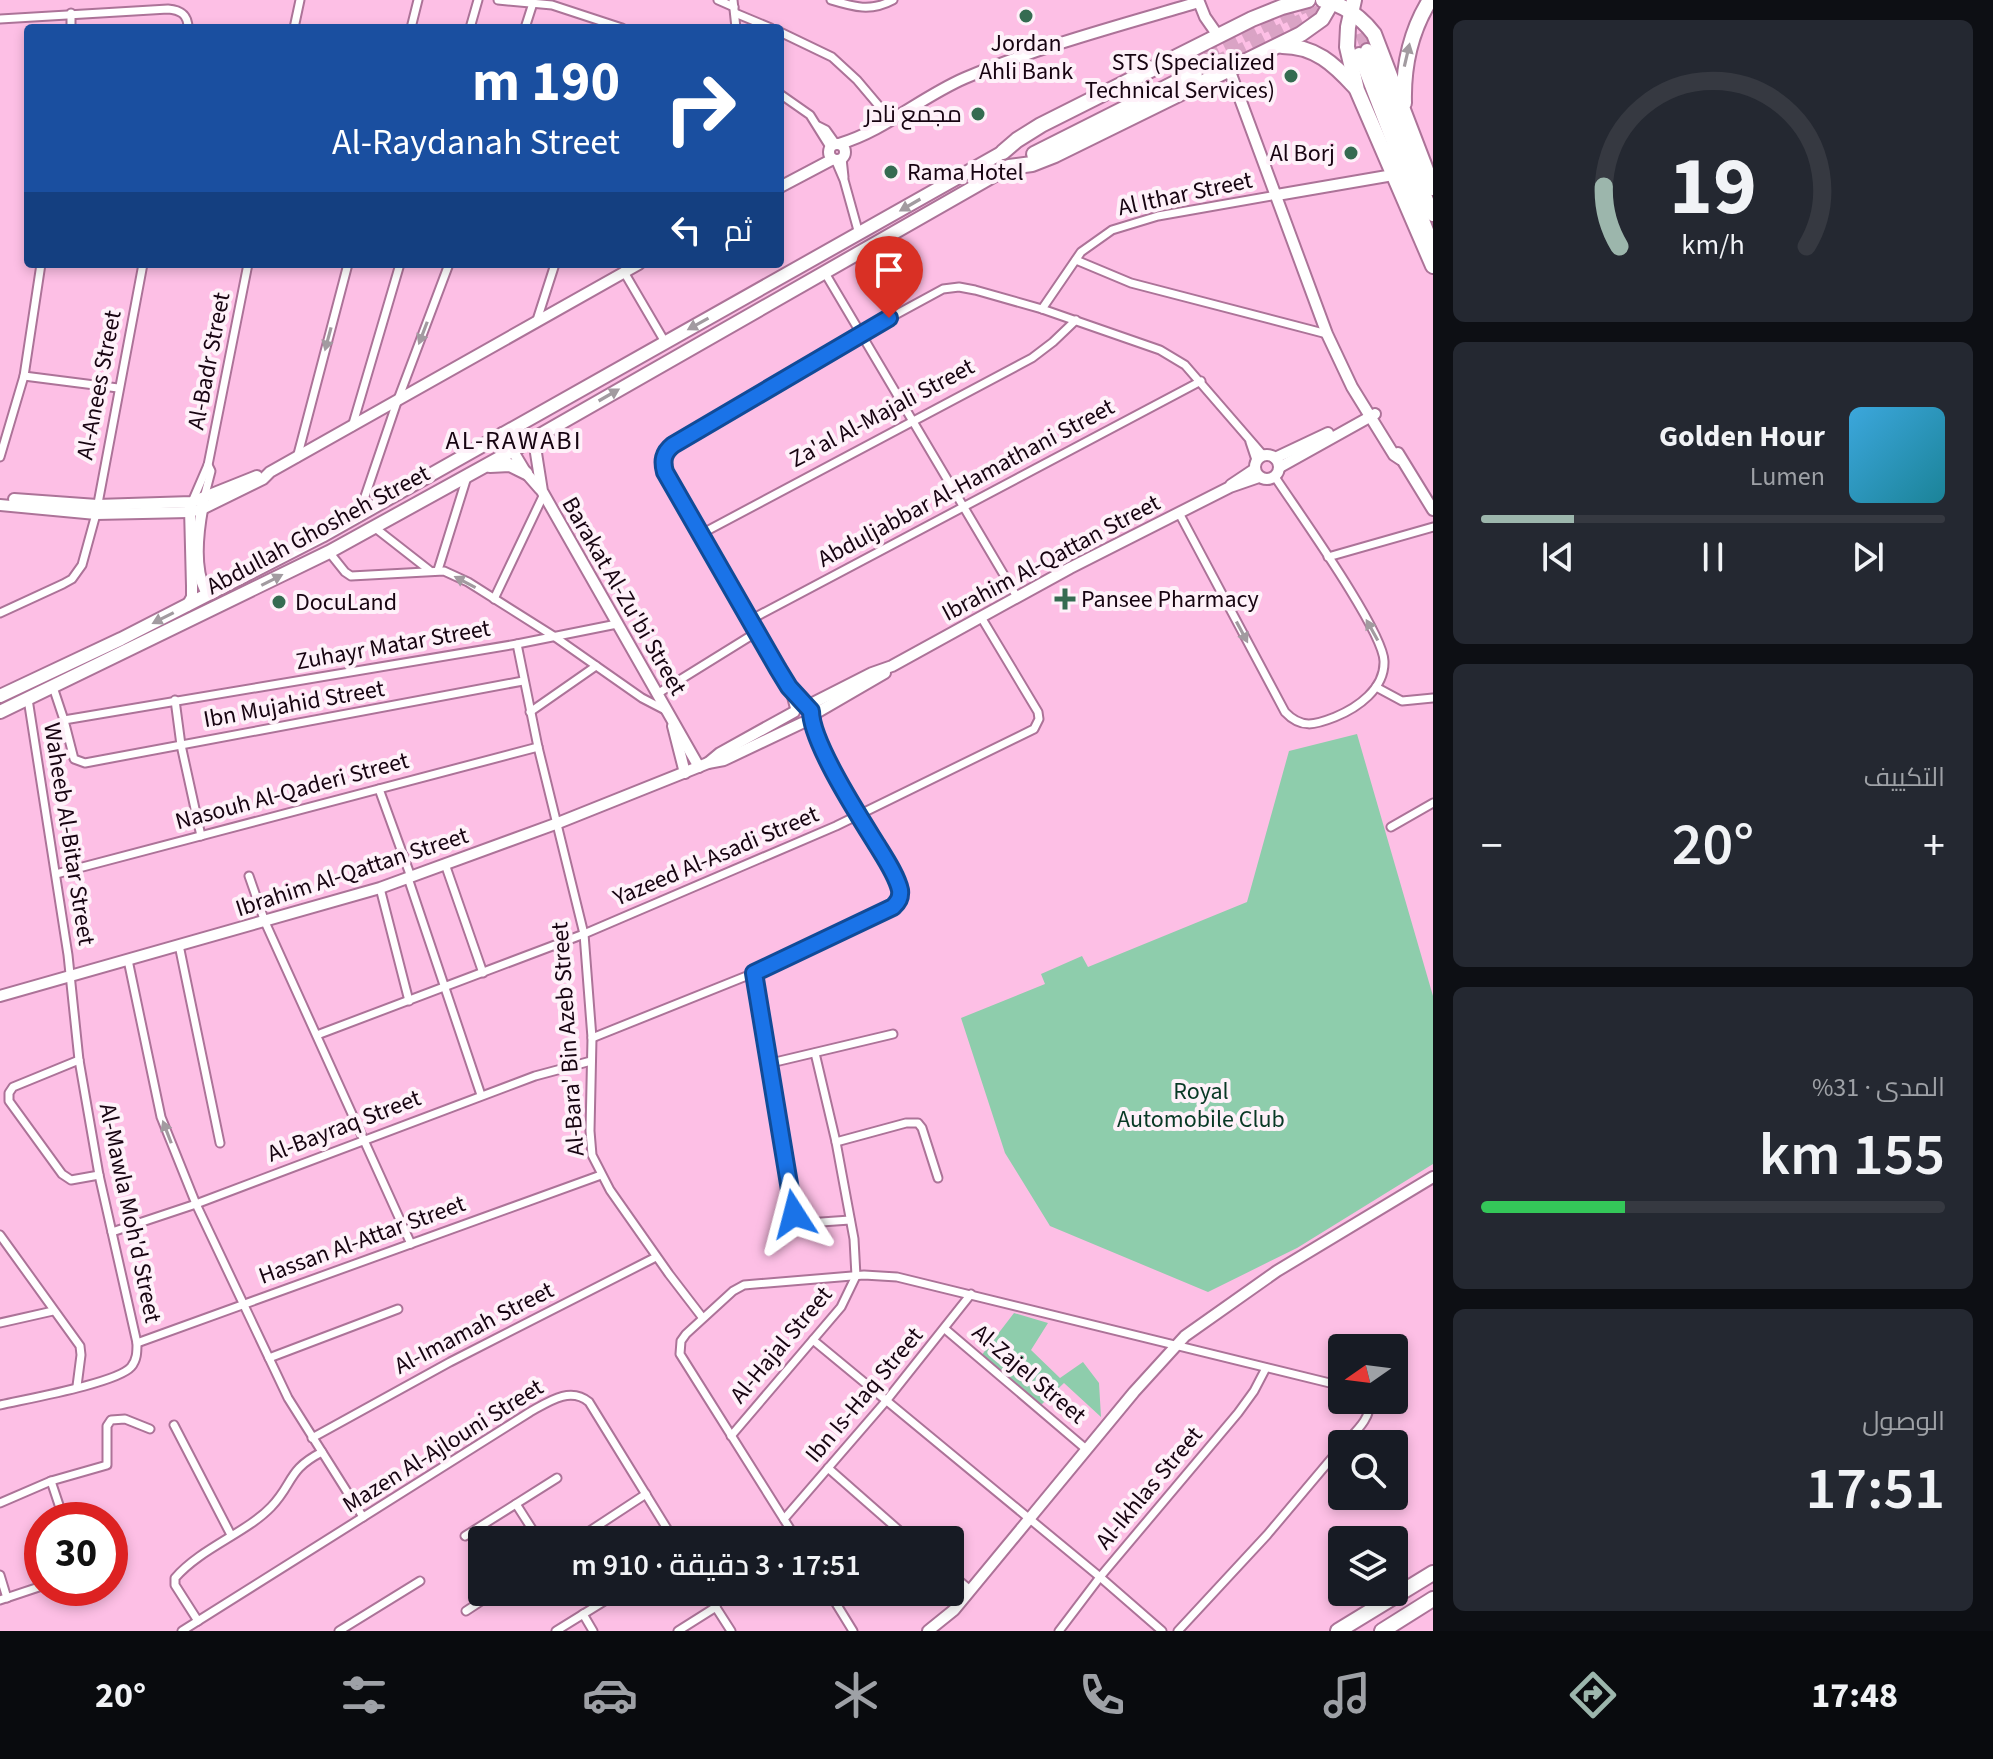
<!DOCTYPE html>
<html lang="ar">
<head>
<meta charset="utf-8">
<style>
	:root { --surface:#171b24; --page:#242831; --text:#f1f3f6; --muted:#9ea1a6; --line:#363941; --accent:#9cb6ac }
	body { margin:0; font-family:"Source Sans 3",Cairo,sans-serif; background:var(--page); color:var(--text); direction:rtl; height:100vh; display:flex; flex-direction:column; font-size:30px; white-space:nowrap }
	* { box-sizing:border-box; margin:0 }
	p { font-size:26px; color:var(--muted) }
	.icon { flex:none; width:44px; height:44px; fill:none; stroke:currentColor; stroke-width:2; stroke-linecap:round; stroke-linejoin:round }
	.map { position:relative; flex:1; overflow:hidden; direction:ltr }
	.panel { display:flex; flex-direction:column; gap:20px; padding:20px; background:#0d0f14; width:560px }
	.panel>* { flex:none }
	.top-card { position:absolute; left:24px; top:24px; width:760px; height:244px; border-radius:8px; box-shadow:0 4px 12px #0003; direction:rtl; background:#1a4fa0; color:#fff; overflow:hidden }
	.needle { width:52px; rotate:256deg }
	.fabs { position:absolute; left:1328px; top:1334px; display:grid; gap:16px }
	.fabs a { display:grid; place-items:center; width:80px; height:80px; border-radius:8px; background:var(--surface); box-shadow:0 4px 12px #0003; font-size:40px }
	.speed { position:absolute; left:24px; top:1502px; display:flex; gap:16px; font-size:40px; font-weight:700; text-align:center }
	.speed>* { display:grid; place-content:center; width:104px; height:104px; border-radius:50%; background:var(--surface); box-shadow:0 4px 12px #0003; line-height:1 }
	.speed .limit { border:12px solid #d22; background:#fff; color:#111 }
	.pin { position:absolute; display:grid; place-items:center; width:68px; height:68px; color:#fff; margin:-82px -34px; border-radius:50% 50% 50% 0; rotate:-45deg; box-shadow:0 0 8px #0007 }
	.pin .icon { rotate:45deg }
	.me { position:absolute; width:88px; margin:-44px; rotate:351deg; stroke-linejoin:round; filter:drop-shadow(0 0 6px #0008) }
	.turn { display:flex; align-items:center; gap:28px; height:168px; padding:0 32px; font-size:36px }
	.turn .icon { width:104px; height:104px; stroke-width:2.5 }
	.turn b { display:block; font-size:56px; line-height:68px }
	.then { display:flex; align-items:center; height:76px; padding:0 32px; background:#0003; gap:16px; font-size:30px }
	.big { font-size:60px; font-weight:600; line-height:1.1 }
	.panel .widget { flex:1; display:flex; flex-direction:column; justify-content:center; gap:12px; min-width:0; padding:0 28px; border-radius:12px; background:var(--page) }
	.panel .dial { align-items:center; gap:0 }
	.dial svg { height:208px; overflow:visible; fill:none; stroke:var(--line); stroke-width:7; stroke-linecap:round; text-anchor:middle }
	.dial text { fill:var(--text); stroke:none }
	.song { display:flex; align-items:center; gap:24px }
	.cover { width:96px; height:96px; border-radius:12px; background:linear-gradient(135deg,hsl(200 70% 55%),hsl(190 70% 35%)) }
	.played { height:8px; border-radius:4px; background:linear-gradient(90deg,var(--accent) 20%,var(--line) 20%) }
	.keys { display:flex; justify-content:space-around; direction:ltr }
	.heat { display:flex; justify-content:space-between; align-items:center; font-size:44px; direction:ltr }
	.charge { height:12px; border-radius:6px; background:linear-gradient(90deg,#34c759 31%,var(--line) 0) }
	.trip { position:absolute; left:468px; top:1526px; width:496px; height:80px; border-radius:8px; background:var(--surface); box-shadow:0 4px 12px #0003; font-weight:600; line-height:80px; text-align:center; direction:rtl }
	.tabs { display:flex; height:128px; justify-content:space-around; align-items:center; background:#090b0e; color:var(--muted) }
	.tabs .icon { width:56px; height:56px }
	.tabs .selected { color:var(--accent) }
	.tabs b { font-size:36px; color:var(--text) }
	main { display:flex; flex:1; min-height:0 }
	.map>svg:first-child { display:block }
	.green { fill:#8ecdac }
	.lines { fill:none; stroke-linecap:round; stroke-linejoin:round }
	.primary-tunnel { stroke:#daa3c5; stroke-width:12; stroke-dasharray:12 6; stroke-linecap:butt }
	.highway-tunnel { stroke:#daa3c5; stroke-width:14; stroke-dasharray:14 7; stroke-linecap:butt }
	.street-casing { stroke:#ac7398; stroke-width:11 }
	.secondary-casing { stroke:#ac7398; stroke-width:14 }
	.primary-casing { stroke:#ac7398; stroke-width:16 }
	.highway-casing { stroke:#ac7398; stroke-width:18 }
	.street { stroke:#fff; stroke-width:7 }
	.secondary { stroke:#fff; stroke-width:10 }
	.primary { stroke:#fff; stroke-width:12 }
	.highway { stroke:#fff; stroke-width:14 }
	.oneway { fill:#a29ba0 }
	.route-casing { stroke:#114b97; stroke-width:20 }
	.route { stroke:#1a73e8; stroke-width:14 }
	.poi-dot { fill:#356b51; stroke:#fef1f9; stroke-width:3 }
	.labels { text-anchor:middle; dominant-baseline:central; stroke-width:8; stroke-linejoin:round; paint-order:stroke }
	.poi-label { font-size:24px; fill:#170411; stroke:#fef1f9; text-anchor:end }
	.street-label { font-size:24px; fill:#170411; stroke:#fef1f9 }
	.park-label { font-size:24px; fill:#083925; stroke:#fef1f9 }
	.neighbourhood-label { font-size:26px; letter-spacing:2px; fill:#170411; stroke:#fef1f9 }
</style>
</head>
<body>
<main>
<section class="panel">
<div class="widget dial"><svg viewBox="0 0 100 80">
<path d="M14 69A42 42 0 1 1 86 69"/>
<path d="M14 69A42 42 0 0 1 8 46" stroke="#9cb6ac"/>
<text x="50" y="56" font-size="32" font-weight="700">19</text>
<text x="50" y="72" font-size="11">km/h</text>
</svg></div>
<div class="widget">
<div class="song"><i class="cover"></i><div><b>Golden Hour</b><p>Lumen</p></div></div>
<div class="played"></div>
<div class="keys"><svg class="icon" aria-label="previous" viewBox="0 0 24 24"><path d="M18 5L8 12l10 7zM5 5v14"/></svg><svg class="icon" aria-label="pause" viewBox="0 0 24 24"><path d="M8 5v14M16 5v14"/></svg><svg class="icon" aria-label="next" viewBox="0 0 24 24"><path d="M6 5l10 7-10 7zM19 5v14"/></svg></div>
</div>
<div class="widget"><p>التكييف</p>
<div class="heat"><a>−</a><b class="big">20°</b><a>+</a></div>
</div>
<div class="widget"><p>المدى · 31%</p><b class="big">155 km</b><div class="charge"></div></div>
<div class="widget"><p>الوصول</p><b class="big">17:51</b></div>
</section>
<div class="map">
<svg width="1433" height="1631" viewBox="0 0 1433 1631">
	<rect width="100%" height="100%" fill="#fdbfe5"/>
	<g class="green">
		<polygon points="1357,734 1433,996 1433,1164 1297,1248 1208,1292 1050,1226 1005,1153 961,1018 1045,984 1041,974 1082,956 1088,967 1247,902 1289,751"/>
		<polygon points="1014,1313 1048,1323 1031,1350 1060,1378 1083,1362 1099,1383 1101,1417 1064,1383 1041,1405 981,1356"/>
	</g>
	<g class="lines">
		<polyline class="primary-tunnel" points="1355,16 1367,50"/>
		<g class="highway-tunnel">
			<polyline points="1186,64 1310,3"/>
			<polyline points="1195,73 1344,0"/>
		</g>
		<defs>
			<g id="street">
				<polyline points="498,0 552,5 622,28"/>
				<polyline points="718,0 734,7"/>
				<polyline points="733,0 736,28"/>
				<path d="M831 0C854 7 871 12 893 0"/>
				<polyline points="735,13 771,28"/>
				<path d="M0 19 168 9C180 10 188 14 188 28"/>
				<polyline points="71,28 71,13"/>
				<polyline points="294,28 300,0"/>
				<polyline points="411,28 418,0"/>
				<polyline points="470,28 478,0"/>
				<polyline points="525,28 533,3"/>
				<polyline points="780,32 832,57 857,80 890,119"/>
				<polyline points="780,94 810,115 830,147"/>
				<polyline points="818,126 826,130 836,144"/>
				<polyline points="842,158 844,177"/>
				<polyline points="835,159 844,180 859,234"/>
				<polyline points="1076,260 1131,283 1327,334"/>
				<polyline points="627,264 624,272 665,342"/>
				<polyline points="825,273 1017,597"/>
				<polyline points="1042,309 1081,252 1112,230 1158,216 1277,195"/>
				<polyline points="536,323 555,264"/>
				<polyline points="24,376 118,388"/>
				<polyline points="352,427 400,264"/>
				<polyline points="1250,442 1256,460"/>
				<polyline points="0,457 24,376 41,264"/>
				<polyline points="297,458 348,264"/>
				<polyline points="204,498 211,471 208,465"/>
				<polyline points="192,502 208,465 248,264"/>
				<path d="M1179 513 1285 712C1301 729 1315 725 1335 717 1357 708 1385 689 1384 661 1383 630 1296 509 1275 477"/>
				<polyline points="359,514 397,402 449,264"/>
				<polyline points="374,527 429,570"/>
				<polyline points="701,534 1032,358 1053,342 1076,320"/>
				<polyline points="329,552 345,572 351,576 444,571 468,582 555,637 642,698 667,711"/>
				<polyline points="1328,557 1433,527"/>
				<polyline points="438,570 467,477"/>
				<polyline points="494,599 544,494"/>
				<polyline points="0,613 63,584 72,579 82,565 96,514 143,264"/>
				<polyline points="750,620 1201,381"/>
				<polyline points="517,644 538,747 584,934 592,1038 590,1131 592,1155 610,1190 669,1274 702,1317"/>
				<polyline points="523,681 85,763 74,759 64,720 517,644 617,624"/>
				<polyline points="53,687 64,720"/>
				<polyline points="789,687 795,710"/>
				<polyline points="1376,687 1402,701 1433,698"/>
				<polyline points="657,694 757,632"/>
				<polyline points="175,700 181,745 201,836"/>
				<polyline points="804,705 789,687 665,472 664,458 673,445 862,333 943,289 959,287 975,290 1042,309 1160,350 1185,365 1263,455"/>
				<polyline points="530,712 596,666"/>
				<polyline points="379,789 411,877"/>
				<polyline points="1391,827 1433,803"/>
				<polyline points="445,864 483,973"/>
				<polyline points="56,874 538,747"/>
				<polyline points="249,876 265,922 411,1244"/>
				<polyline points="408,878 481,1095"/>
				<polyline points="380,888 409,1001"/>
				<polyline points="179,945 220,1143"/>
				<polyline points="128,960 161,1117 196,1204 288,1398 363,1517"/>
				<polyline points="754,973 796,1217 807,1223 850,1220"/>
				<polyline points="317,1035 584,934 836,826 1034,729 1039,719 1038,712 981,617"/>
				<polyline points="592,1038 754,973 896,904 900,897 898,884 820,742 811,718"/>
				<polyline points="79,1060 13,1087 9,1093 9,1101 62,1174 71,1180 99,1175"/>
				<polyline points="771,1063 893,1034"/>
				<polyline points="836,1142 906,1123 918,1123 922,1128 938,1178"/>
				<polyline points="112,1232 196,1204 535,1076 591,1061"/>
				<polyline points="0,1235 80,1346 81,1355 77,1386"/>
				<polyline points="0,1323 53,1311"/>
				<polyline points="945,1329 1086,1449"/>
				<polyline points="813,1340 1100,1577 1162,1631"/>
				<polyline points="137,1343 601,1175"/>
				<polyline points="269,1358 398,1309"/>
				<path d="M0 1405C26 1399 117 1383 131 1367 137 1360 137 1352 137 1343L99 1175 79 1060 68 955 28 699"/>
				<polyline points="174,1425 231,1535"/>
				<polyline points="731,1436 841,1307 856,1276 854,1239 836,1142 815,1053"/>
				<polyline points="312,1438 450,1362 656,1257"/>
				<path d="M1344 1444C1356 1431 1371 1419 1370 1400"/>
				<polyline points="828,1468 910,1540"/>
				<polyline points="51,1481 64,1520"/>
				<polyline points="0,1503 51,1481 107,1465 107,1426 111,1420 125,1419 150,1429"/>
				<polyline points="516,1504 539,1540"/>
				<polyline points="784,1519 886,1401 971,1294"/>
				<polyline points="465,1536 557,1478"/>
				<polyline points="576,1540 646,1494"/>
				<polyline points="797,1540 680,1354 681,1341 686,1334 733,1291 744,1285 864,1275 897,1277 1342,1386"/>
				<polyline points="950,1573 970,1590"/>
				<polyline points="0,1575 7,1598"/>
				<polyline points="706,1592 731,1631"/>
				<polyline points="829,1592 853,1631"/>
				<polyline points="0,1600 42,1586"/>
				<polyline points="466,1611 495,1592"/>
				<polyline points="583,1614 593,1631"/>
				<path d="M198 1621 175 1585V1578C201 1548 246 1533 271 1507 294 1483 287 1470 322 1452"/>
				<path d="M182 1631 530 1412C548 1402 570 1386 589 1402L674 1540"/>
				<polyline points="339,1631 420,1581"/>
				<polyline points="556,1631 619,1592"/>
				<polyline points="678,1631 716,1607"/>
				<polyline points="1059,1631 1100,1577 1238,1413 1254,1391 1266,1368"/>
				<polyline points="1178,1631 1267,1535 1342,1446"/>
			</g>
			<g id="secondary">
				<polyline points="1229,69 1327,334 1352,387 1394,455 1400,459"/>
				<path d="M839 144C884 131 921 97 965 78 1041 46 1121 25 1199 2L1205 17 1219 37"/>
				<circle cx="837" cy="152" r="8"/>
				<polyline points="780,187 833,159"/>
				<polyline points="1277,195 1393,175"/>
				<polyline points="502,433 526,473 540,489"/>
				<polyline points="542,434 536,453 542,491 699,767"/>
				<polyline points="1398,453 1433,510"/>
				<circle cx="1267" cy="467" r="12"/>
				<polyline points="1275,458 1328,433"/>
				<polyline points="1280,467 1375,414"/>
				<polyline points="1231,485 1255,469"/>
				<polyline points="14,499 97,505 192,502 257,476"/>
				<path d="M203 504C198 530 193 566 205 590L215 592"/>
				<polyline points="0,505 96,514 189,512 202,509 263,479 270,472 639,264"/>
				<polyline points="187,606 192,597 192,586 190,508"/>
				<polyline points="807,706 872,673 892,666 1070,568 1230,487 1259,477"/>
				<polyline points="811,716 885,673"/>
				<polyline points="673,726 685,773"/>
				<polyline points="708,763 720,753 794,712"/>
				<polyline points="0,996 380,888 558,823 708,763 724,760 802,723"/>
				<polyline points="928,1631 954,1610 1134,1392 1185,1336 1277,1271 1433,1177"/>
			</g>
			<g id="primary">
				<polyline points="1367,50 1433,215"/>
				<polyline points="1359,54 1433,246"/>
				<polyline points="490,466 510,465 526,473"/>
				<polyline points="0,696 121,639 322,536 1003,152"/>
				<polyline points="0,712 329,552 512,451 1009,167"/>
			</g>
			<g id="highway">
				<path d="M1323 0C1344 5 1361 17 1374 34L1433 188"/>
				<polyline points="1354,0 1348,27 1347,47 1357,90 1433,266"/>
				<path d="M1282 46C1315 46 1334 64 1355 87"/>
				<path d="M1404 103C1403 65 1410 32 1430 0"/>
				<polyline points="1003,152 1017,140 1041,125 1252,19 1282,7 1308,0"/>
				<polyline points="1034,154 1195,73"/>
				<polyline points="1009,167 1032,164 1055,155 1301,34 1322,19 1333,0"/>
				<polyline points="1338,1631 1433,1573"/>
				<polyline points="1382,1631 1433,1599"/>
			</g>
		</defs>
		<use href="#street" class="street-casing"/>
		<use href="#secondary" class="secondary-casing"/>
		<use href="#primary" class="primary-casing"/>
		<use href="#highway" class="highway-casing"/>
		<use href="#street" class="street"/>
		<use href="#secondary" class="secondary"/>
		<use href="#primary" class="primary"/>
		<use href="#highway" class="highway"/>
	</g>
	<defs><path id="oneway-solid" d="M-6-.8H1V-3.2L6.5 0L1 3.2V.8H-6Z" transform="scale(2)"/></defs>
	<g class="oneway">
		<use href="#oneway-solid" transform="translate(1407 55) rotate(-77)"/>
		<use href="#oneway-solid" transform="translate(910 205) rotate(150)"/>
		<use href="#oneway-solid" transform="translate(698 324) rotate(151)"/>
		<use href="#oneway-solid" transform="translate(423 333) rotate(111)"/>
		<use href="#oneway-solid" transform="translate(328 339) rotate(105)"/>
		<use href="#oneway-solid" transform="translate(609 395) rotate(-30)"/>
		<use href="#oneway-solid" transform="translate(272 580) rotate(-27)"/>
		<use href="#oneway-solid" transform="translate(465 582) rotate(-152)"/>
		<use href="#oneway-solid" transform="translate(163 618) rotate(153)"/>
		<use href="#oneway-solid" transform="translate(1372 630) rotate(-119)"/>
		<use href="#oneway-solid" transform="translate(1242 632) rotate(62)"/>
		<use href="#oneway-solid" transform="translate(167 1132) rotate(-111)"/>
	</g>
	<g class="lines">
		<defs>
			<path id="route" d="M794 1214 754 973 893 907C898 902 901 898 900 890 897 876 885 858 877 845 859 816 811 742 811 711L789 687 778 669 665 472C662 461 663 453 673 445L889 318"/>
		</defs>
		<use href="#route" class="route-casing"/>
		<use href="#route" class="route"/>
	</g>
	<g class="poi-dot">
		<circle cx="1026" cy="16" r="8"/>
		<circle cx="1291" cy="76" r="8"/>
		<circle cx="978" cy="114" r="8"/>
		<circle cx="1351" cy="153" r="8"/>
		<circle cx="891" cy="172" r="8"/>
		<path d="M1061 587h8v8h8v8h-8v8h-8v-8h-8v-8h8z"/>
		<circle cx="279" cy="602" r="8"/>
	</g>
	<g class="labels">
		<g class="poi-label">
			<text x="1026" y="43" text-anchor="middle">Jordan<tspan x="1026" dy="28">Ahli Bank</tspan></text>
			<text x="1275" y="62">STS (Specialized<tspan x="1275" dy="28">Technical Services)</tspan></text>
			<text x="962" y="114">مجمع نادر</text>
			<text x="1335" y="153">Al Borj</text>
			<text x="907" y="172" text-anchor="start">Rama Hotel</text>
			<text x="1081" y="599" text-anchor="start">Pansee Pharmacy</text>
			<text x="295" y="602" text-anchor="start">DocuLand</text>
		</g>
		<g class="street-label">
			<text transform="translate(1185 194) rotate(-12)">Al Ithar Street</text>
			<text transform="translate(209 361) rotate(-79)">Al-Badr Street</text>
			<text transform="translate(99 385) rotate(-79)">Al-Anees Street</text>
			<text transform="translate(882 413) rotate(-28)">Za'al Al-Majali Street</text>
			<text transform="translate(966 483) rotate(-28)">Abduljabbar Al-Hamathani Street</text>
			<text transform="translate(318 530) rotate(-28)">Abdullah Ghosheh Street</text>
			<text transform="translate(1051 558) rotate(-28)">Ibrahim Al-Qattan Street</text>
			<text transform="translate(624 596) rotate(60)">Barakat Al-Zu'bi Street</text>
			<text transform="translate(393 645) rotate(-10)">Zuhayr Matar Street</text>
			<text transform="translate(294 704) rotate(-10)">Ibn Mujahid Street</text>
			<text transform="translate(292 791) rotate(-15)">Nasouh Al-Qaderi Street</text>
			<text transform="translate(69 834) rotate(81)">Waheeb Al-Bitar Street</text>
			<text transform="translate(716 856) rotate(-23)">Yazeed Al-Asadi Street</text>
			<text transform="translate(352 872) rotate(-18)">Ibrahim Al-Qattan Street</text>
			<text transform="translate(568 1039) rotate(-94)">Al-Bara' Bin Azeb Street</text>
			<text transform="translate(344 1126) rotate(-21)">Al-Bayraq Street</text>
			<text transform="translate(130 1213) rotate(78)">Al-Mawla Moh'd Street</text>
			<text transform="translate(362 1240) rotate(-20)">Hassan Al-Attar Street</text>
			<text transform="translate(474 1328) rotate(-27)">Al-Imamah Street</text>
			<text transform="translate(781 1345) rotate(-50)">Al-Hajal Street</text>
			<text transform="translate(1029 1374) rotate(40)">Al-Zajel Street</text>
			<text transform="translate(864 1395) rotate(-50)">Ibn Is-Haq Street</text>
			<text transform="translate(443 1446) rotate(-32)">Mazen Al-Ajlouni Street</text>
			<text transform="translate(1149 1488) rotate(-50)">Al-Ikhlas Street</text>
		</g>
		<g class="park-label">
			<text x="1201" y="1091">Royal<tspan x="1201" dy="28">Automobile Club</tspan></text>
		</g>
		<g class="neighbourhood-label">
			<text x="514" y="440">AL-RAWABI</text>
		</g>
	</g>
</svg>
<div class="fabs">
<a><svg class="needle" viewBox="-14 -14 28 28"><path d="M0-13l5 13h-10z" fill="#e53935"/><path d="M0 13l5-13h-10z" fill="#9ea1a6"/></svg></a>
<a><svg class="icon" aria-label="search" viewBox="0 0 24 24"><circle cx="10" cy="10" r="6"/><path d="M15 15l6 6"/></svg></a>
<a><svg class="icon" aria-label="layers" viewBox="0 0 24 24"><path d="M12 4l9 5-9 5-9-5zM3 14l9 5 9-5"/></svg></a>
</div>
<div class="speed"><div class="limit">30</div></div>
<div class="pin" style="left:889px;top:318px;background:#d93025"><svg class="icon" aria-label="arrive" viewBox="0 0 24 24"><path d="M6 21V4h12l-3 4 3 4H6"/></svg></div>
<svg class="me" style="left:794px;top:1214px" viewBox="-20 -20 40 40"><path d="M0-17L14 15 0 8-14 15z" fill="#1a73e8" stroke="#fff" stroke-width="4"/></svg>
<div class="trip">17:51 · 3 دقيقة · 910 m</div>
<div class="top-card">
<div class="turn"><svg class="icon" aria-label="right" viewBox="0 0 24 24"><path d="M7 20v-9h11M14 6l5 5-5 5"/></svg><div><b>190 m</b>Al-Raydanah Street</div></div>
<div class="then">ثم<svg class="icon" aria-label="left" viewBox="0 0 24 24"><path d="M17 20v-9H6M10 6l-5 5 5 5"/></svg></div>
</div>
</div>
</main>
<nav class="tabs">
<b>17:48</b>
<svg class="icon selected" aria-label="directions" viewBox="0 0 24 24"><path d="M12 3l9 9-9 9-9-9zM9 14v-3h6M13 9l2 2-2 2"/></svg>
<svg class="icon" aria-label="music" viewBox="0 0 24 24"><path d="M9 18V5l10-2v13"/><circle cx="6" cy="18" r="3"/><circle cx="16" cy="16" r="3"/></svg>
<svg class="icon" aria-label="phone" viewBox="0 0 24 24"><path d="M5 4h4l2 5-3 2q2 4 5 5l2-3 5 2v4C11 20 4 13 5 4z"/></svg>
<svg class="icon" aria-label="climate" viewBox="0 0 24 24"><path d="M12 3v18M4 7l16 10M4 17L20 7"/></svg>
<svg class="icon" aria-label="car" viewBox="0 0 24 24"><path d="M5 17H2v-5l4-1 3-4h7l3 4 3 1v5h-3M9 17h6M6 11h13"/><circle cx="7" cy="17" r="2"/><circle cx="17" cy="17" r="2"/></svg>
<svg class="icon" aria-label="filters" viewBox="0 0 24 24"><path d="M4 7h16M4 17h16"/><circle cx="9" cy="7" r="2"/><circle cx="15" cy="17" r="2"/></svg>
<b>20°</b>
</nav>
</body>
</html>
